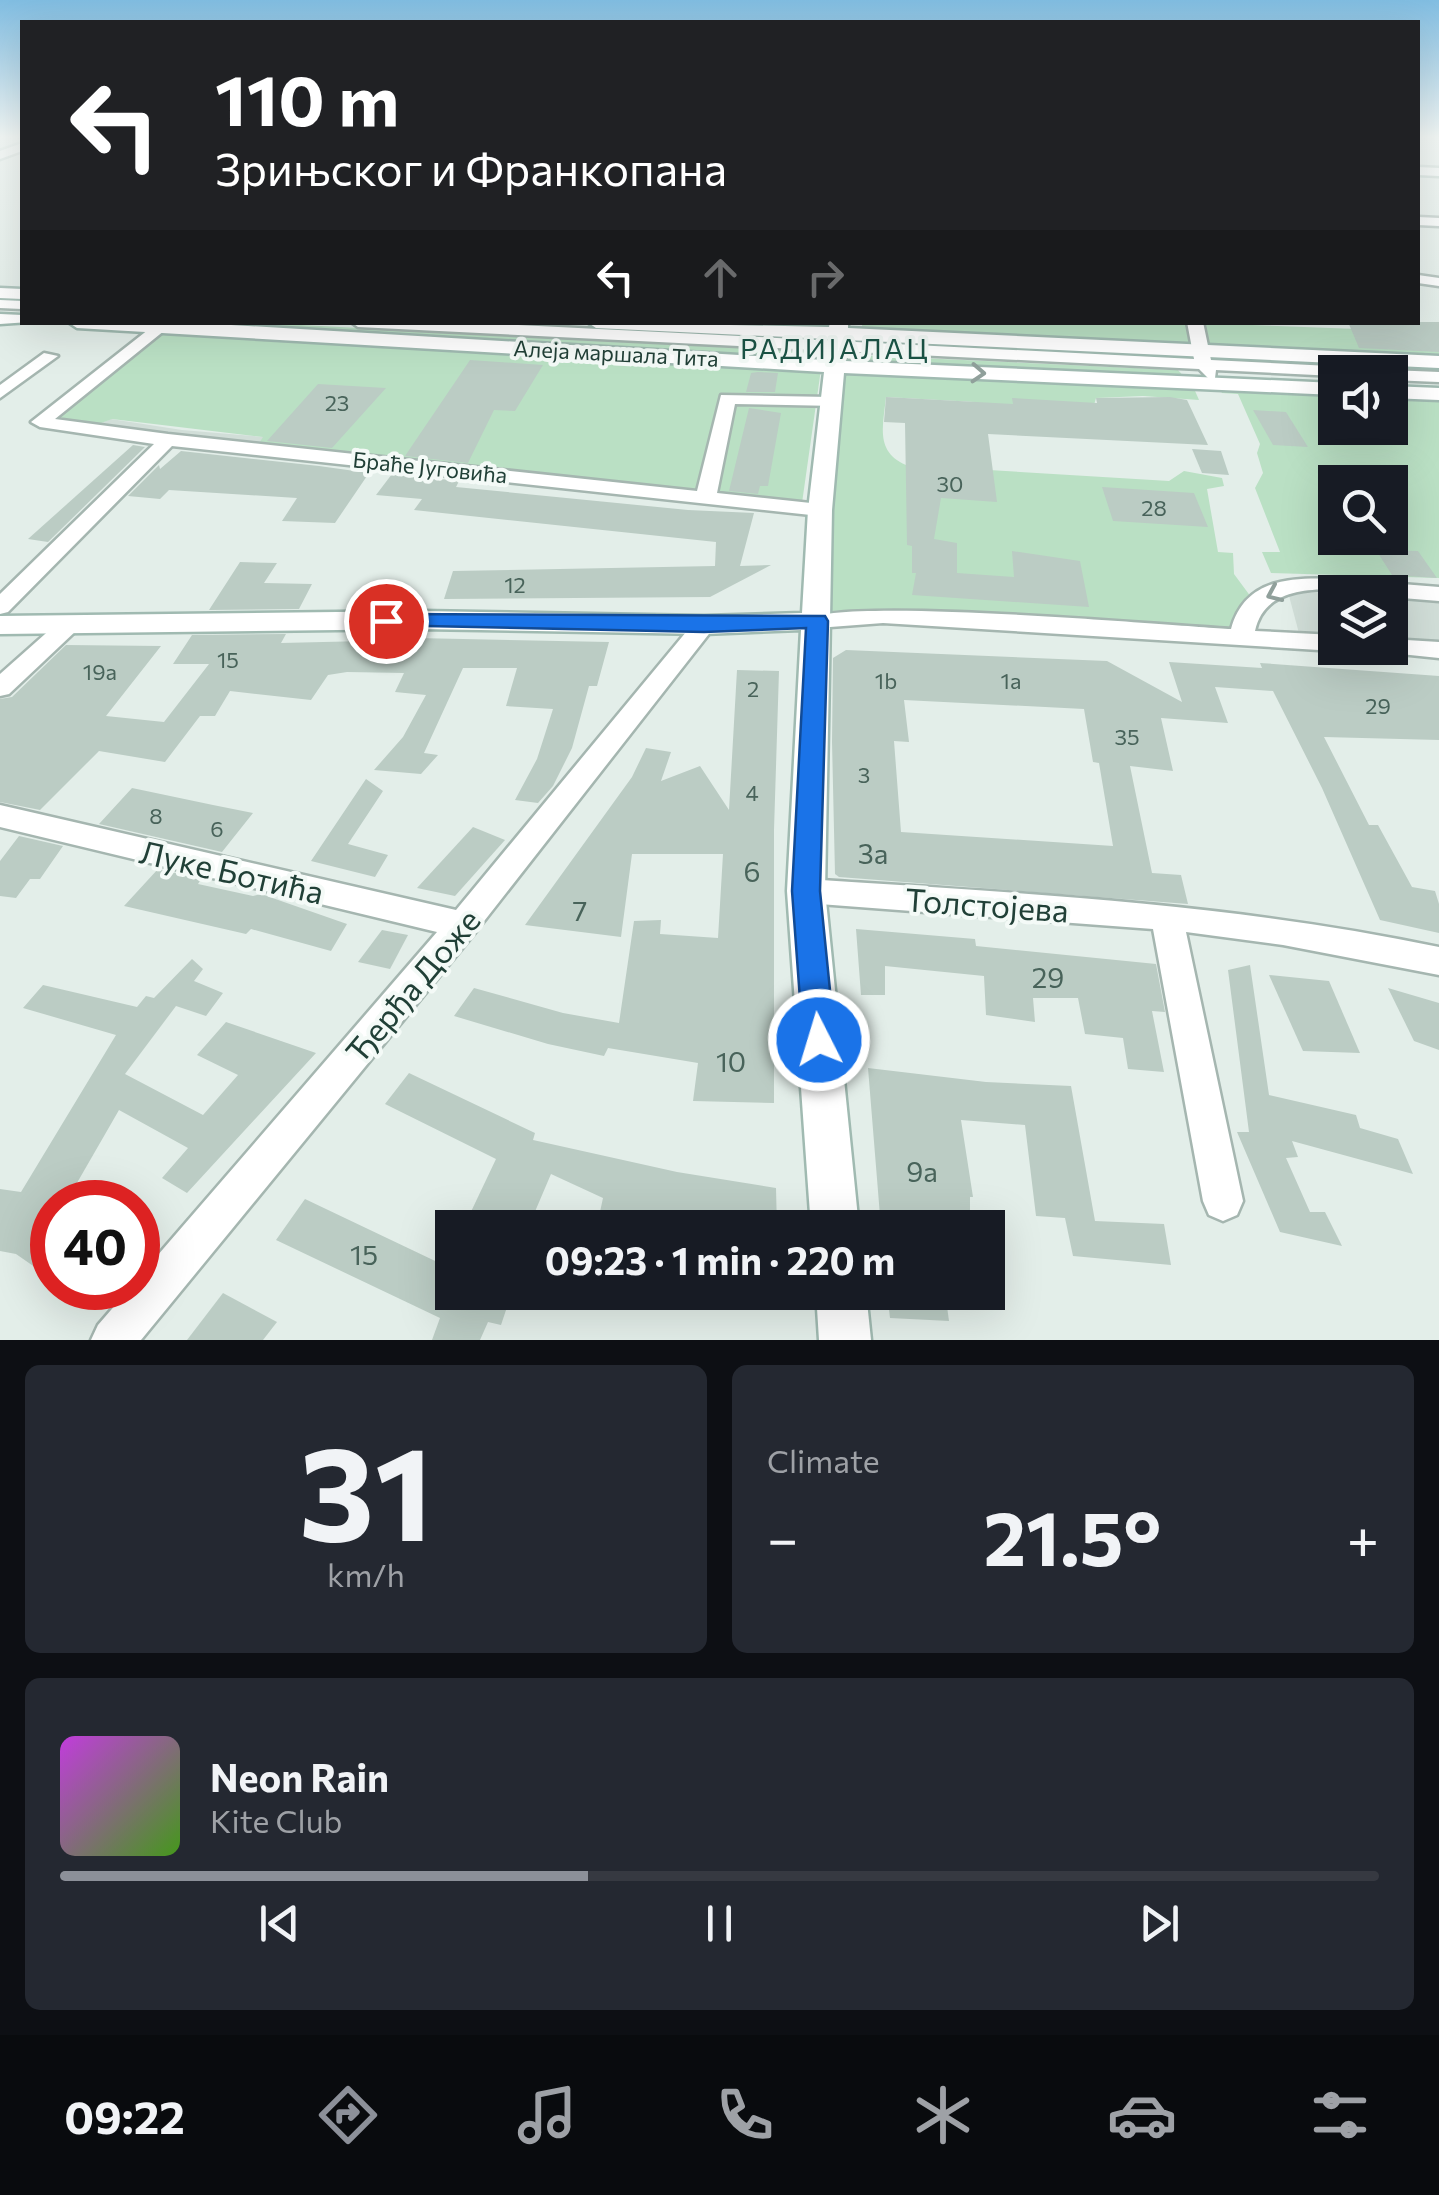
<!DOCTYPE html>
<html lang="en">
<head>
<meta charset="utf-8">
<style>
	:root { --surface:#171b24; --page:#242831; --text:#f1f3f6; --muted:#9ea1a6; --line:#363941; --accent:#8c9099 }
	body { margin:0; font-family:Commissioner,sans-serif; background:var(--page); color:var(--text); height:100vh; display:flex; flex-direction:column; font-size:38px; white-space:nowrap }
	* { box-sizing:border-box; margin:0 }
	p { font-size:32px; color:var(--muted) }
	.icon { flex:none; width:55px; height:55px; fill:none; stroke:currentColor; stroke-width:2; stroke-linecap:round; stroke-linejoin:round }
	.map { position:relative; height:1340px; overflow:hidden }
	.drawer { display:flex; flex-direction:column; gap:25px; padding:25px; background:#0d0f14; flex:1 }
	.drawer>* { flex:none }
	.hud { position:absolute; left:20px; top:20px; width:1400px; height:305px; border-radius:0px; box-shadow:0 10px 40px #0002; background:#202124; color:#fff; overflow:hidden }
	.controls { position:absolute; left:1318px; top:355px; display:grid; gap:20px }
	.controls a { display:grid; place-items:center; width:90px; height:90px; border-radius:0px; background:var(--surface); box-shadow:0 10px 40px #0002; font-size:50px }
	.speed { position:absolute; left:30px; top:1180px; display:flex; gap:20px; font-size:50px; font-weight:700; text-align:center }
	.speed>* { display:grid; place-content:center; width:130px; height:130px; border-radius:50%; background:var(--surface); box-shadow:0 10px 40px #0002; line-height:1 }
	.speed .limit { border:15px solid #d22; background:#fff; color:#111 }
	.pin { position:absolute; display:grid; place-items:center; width:85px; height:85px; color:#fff; margin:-42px; border:5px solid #fff; border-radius:50%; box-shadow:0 2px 10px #0007 }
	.me { position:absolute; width:110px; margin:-55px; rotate:355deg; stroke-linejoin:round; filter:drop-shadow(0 0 8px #0008) }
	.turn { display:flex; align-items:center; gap:35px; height:210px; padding:0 30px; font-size:45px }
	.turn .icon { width:130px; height:130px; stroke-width:2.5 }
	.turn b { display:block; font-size:70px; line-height:85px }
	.lanes { display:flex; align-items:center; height:95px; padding:0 30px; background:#0003; justify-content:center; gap:50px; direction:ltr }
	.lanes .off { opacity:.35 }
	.big { font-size:75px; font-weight:700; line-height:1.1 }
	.drawer .tile { flex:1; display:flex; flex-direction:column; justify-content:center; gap:15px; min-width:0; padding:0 35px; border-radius:15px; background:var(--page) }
	.drawer .dial { align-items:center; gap:0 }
	.dial b { font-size:130px; line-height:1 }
	.song { display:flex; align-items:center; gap:30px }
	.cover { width:120px; height:120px; border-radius:15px; background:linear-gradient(135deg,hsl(290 70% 55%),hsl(100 70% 35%)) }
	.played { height:10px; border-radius:5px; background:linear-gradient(90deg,var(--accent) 40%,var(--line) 40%) }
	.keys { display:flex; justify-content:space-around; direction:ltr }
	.heat { display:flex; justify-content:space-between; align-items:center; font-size:55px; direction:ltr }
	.drawer .tiles { flex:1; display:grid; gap:25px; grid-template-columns:1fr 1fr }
	.tile:last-child { grid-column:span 2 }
	.trip { position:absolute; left:435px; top:1210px; width:570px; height:100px; border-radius:0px; background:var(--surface); box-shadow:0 10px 40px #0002; font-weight:700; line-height:100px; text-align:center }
	.tab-bar { display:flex; height:160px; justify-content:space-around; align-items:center; background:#090b0e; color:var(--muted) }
	.tab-bar .icon { width:70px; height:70px }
	.tab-bar .selected { color:var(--accent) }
	.tab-bar b { font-size:45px; color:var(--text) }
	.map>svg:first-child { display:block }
	.built { fill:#d1ded8 }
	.green { fill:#bae0c4; fill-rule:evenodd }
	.building { fill:#bbccc4; fill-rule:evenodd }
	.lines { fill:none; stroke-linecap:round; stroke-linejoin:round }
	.street-casing { stroke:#a5b6b0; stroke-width:5 }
	.secondary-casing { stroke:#a0bab1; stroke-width:5 }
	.street { fill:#fff; fill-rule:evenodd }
	.secondary { fill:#fff; fill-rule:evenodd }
	.oneway { stroke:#90a09b }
	.route { fill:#1a73e8; stroke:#114b97; stroke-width:2.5 }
	.labels { text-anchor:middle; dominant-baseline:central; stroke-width:8; stroke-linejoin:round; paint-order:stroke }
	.far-street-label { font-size:22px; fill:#214037; stroke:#f4faf7 }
	.number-label { font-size:22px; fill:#48635a }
	.far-quarter-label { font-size:28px; letter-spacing:2.5px; fill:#1b5446; stroke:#f4faf7 }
	.near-number-label { font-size:28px; fill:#48635a }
	.near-street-label { font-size:32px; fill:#214037; stroke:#f4faf7 }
</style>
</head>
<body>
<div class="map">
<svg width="1439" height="1340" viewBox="0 0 1439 1340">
	<rect width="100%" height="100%" fill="#e3eee9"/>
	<g class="built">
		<polygon points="111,419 182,430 264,437 258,445 96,425"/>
		<polygon points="1288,592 1335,593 1335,640 1300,637"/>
		<polygon points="1390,596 1439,599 1439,647 1390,644"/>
	</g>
	<g class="green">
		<polygon points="863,322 1193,322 1193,342 1184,345 861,330"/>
		<polygon points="186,323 262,323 806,351 805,361 822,362 802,503 258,445 263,437 112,419 96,425 47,420 165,329"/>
		<polygon points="1198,323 1439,332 1439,358 1200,345"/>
		<polygon points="853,355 1178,370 1186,379 851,365"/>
		<path d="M842 372 1186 390 1185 385 1192 384 1199 400 1143 396 1096 398 1094 405 1015 412 979 427 975 402 886 397C883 426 875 452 906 465L1169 481 1184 471 1222 478 1224 486 1207 489 1218 552 1233 553 1234 574 1251 597 1240 605 1231 630 887 609 825 613Z"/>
		<path d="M1218 386H1241L1245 391 1335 395V428H1390V398L1439 400V578L1271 573 1262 552H1280L1255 488 1263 473 1257 453 1260 444 1238 394 1222 393ZM1335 482H1390V538H1335Z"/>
	</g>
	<g class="building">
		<polygon points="1348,322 1439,322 1439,352 1359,348"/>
		<polygon points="470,360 543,365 515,411 494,410 468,463 405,456"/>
		<polygon points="758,372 778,373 775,392 746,392 751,373"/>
		<polygon points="318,384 386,388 332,448 267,441"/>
		<polygon points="886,397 1013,404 1012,398 1097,403 1096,398 1170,397 1187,400 1208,445 988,434 997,502 941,498 934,539 957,543 957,573 1014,577 1012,551 1080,561 1089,607 912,595 916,573 912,573 912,546 907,545 905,423 884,422"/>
		<polygon points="749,408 781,413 768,486 760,486 758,494 729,491"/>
		<polygon points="1253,410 1286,412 1308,447 1273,445"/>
		<polygon points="133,445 145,447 48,542 28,539"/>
		<polygon points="1192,449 1221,451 1229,475 1202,473"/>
		<polygon points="181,451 319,466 369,473 335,523 282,521 297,498 169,490 160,499 128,496 159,465 160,469"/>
		<polygon points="392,474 459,481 456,487 688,510 754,513 740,566 771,565 710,597 444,599 453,571 715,566 716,542 414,510 422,499 376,495"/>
		<polygon points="1102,487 1194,493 1208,527 1113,521"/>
		<polygon points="1376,550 1418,551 1437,578 1392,575"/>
		<polygon points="240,562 277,563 264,583 312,584 299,609 209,610"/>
		<polygon points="286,634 281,643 366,641 369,637 609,642 597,686 589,686 572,748 553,786 538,803 515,800 537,759 553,709 506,706 517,668 463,668 424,753 438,755 421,774 374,770 403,737 426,695 395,692 404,673 347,672 328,675 311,700 230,691 215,716 200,716 165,762 99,751 40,810 0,802 0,699 12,697 66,645 161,646 106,716 164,722 209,664 173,664 192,635"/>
		<path d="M846 650 1107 661 1182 702 1169 662 1262 668 1260 663 1439 676V740L1324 737 1369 825H1378L1412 887 1435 891 1439 904V933L1380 920 1322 788 1273 691 1215 687 1228 723 1161 718 1173 771 1130 766 1152 873 1181 875 1188 904 839 877 835 874 832 742 833 658ZM904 700 1084 709 1093 762 1099 763 1113 846 901 832 894 741 909 742Z"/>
		<polygon points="737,670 779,671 774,830 774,1103 693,1101 698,1063 608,1048 604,1056 548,1044 454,1016 474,988 563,1013 619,1023 634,921 661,920 660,934 718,938 723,854 632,854 621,937 525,925 632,777 646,748 671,752 661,781 700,766 729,810"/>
		<polygon points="366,779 383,791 348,844 388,855 375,877 311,861"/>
		<polygon points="132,788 213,805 253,813 222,852 99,824"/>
		<polygon points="473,827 505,840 455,896 417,888"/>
		<polygon points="19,836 63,846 40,879 30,879 16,898 0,896 0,861"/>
		<polygon points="158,869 201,879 198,884 253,896 261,894 347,924 331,951 251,929 246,934 124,906"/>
		<polygon points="856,929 975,939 976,946 1156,964 1165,1012 1152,1011 1164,1072 1128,1069 1123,1038 1085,1034 1078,998 1033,998 1035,1022 986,1015 984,976 885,966 885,995 861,995"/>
		<polygon points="382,930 408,935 390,969 358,962"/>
		<polygon points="192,959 203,969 194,981 223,993 206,1016 176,1006 125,1074 203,1115 238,1075 197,1055 226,1022 316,1053 187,1193 162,1178 188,1148 119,1110 66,1202 52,1202 52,1279 16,1254 0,1251 0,1189 21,1192 116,1035 23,1008 43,985 137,1007 146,996 154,998"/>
		<polygon points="1250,965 1269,1095 1356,1115 1360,1128 1398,1139 1413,1174 1292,1141 1298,1157 1286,1158 1310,1212 1325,1212 1342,1246 1280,1232 1237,1132 1249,1132 1228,970"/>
		<polygon points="1269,975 1329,981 1360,1053 1303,1051"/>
		<polygon points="1388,988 1439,1003 1439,1050 1414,1041"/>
		<polygon points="868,1068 986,1082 1071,1086 1095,1221 1164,1224 1171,1265 1073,1256 1065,1218 1036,1216 1025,1125 961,1120 973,1197 970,1197 970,1210 963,1210 966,1228 881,1228"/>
		<polygon points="409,1073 535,1133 533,1140 677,1172 776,1188 777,1228 642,1228 598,1221 603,1198 551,1174 528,1228 492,1228 468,1218 496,1159 385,1104"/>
		<polygon points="305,1199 452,1269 452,1292 491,1292 509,1301 501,1325 488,1322 480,1340 432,1340 440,1318 276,1240"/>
		<polygon points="887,1292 945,1292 949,1321 890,1318"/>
		<polygon points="223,1293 277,1322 263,1340 187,1340"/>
	</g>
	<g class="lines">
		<defs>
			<g id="street">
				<polygon points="1418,217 1439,218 1439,226 1418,225"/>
				<polygon points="1418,275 1439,278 1439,286 1418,283"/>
				<polygon points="0,300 22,301 22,309 0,308"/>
				<polygon points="158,322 175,322 55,419 168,434 697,491 721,395 830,397 839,402 836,406 735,404 717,493 820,504 830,510 820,516 172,446 8,612 0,614 0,594 154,444 40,427 31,422"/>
				<polygon points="351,322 460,322 1194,359 1187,322 1203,322 1211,360 1350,367 1358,372 1335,372 1335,376 1216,370 1215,378 1209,379 1199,369 358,327"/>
				<polygon points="44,353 58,356 0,398 0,385"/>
				<polygon points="1390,370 1439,372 1439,382 1390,380 1390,372 1383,372"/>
				<path d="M1339 579 1439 587V601L1390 597V592C1346 592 1267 574 1255 631L1335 635V648H1344L1335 651 883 623 817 628 805 621C828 595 1175 626 1231 629 1245 577 1294 577 1339 579Z"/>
				<polygon points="70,617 78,619 82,624 78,629 9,694 0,696 0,674 62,619"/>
				<polygon points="704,618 716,625 712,630 474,934 141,1340 91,1340 98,1325 130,1288 138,1288 138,1278 437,932 0,827 0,805 456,910 696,620"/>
				<polygon points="1390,639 1439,642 1439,658 1381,652 1378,648 1390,648"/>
				<path d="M806 879C1019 893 1230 903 1439 947V975L1283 945 1186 932 1243 1201 1237 1215 1223 1221 1209 1215 1203 1201 1153 929 806 903 795 900 790 891 795 882Z"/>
			</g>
			<g id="secondary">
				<polygon points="22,143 22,151 0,159 0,151"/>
				<polygon points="1418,167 1439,168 1439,176 1418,175"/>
				<polygon points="0,288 22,289 22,299 0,298"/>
				<polygon points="0,314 22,315 22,322 29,322 0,324"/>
				<polygon points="68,322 181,322 825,360 828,339 596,328 587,322 829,327 830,322 848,322 848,328 1439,356 1439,368 847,340 845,361 1335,383 1335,395 844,373 832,510 825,891 859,1228 811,1228 787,891 801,630 704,634 421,629 0,634 0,616 421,611 704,616 802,613 808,510 824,372 77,328"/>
				<polygon points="1390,386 1439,388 1439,400 1390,398"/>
				<polygon points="816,1292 866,1292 871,1340 819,1340"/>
			</g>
		</defs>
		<use href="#street" class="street-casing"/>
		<use href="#secondary" class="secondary-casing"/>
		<use href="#street" class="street"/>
		<use href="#secondary" class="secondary"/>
	</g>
	<defs><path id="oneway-chevron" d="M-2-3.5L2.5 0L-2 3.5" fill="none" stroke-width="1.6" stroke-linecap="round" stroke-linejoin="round" transform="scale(2.5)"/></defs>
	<g class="oneway">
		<use href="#oneway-chevron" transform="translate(978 373) rotate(3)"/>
		<use href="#oneway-chevron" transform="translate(1274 594) rotate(156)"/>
	</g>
	<linearGradient id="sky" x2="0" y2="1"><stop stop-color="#81bde1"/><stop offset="0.42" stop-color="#f2f7f5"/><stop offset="1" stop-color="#f2f7f5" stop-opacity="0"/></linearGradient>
	<rect width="1439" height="326" fill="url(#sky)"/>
	<polygon class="route" points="386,614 825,616 828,621 820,891 835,1040 830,1051 819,1055 808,1051 803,1040 792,891 806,628 704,632 379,625 376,621 379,616"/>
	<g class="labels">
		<g class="far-street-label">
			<text transform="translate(616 353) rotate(3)">Алеја маршала Тита</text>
			<text transform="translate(430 467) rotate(6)">Браће Југовића</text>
		</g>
		<g class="number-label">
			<text x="337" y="402">23</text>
			<text x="950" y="483">30</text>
			<text x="1154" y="507">28</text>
			<text x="515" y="584">12</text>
			<text x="228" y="659">15</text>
			<text x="100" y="671">19a</text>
			<text x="886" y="680">1b</text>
			<text x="1011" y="680">1a</text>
			<text x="753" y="688">2</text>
			<text x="1378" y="705">29</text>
			<text x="1127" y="736">35</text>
			<text x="864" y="774">3</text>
			<text x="752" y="792">4</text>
			<text x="156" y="815">8</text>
			<text x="217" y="828">6</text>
		</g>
		<g class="far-quarter-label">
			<text x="835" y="348">РАДИЈАЛАЦ</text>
		</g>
		<g class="near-number-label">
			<text x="873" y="853">3a</text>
			<text x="752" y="871">6</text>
			<text x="580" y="910">7</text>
			<text x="1048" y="977">29</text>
			<text x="731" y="1061">10</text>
			<text x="922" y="1171">9a</text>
			<text x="364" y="1254">15</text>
		</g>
		<g class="near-street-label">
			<text transform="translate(232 871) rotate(13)">Луке Ботића</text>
			<text transform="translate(987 904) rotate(4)">Толстојева</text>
			<text transform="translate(412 985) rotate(-50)">Ђерђа Доже</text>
		</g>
	</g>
</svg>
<div class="controls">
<a><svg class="icon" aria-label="sound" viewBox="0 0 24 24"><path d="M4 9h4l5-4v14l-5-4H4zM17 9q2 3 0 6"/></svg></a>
<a><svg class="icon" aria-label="search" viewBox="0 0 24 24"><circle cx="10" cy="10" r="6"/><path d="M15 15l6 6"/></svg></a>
<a><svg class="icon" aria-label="layers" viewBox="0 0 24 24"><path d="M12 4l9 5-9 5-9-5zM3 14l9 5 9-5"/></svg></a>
</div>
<div class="speed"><div class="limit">40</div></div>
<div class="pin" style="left:386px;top:621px;background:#d93025"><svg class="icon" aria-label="arrive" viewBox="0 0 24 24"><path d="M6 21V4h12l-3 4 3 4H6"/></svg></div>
<svg class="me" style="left:819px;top:1040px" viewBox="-20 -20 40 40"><circle r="17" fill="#1a73e8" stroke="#fff" stroke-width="3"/><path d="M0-11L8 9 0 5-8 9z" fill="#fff"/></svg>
<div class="trip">09:23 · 1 min · 220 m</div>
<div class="hud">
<div class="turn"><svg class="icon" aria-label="left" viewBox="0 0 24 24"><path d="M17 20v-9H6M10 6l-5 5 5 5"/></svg><div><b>110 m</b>Зрињског и Франкопана</div></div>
<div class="lanes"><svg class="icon" aria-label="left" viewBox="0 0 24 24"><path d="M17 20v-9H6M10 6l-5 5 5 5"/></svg><svg class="icon off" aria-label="ahead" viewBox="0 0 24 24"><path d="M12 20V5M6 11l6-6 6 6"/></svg><svg class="icon off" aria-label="right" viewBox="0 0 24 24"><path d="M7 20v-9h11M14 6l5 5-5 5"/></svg></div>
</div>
</div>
<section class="drawer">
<div class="tiles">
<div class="tile dial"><b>31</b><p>km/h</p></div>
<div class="tile"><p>Climate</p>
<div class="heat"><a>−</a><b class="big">21.5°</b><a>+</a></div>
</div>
<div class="tile">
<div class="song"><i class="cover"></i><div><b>Neon Rain</b><p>Kite Club</p></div></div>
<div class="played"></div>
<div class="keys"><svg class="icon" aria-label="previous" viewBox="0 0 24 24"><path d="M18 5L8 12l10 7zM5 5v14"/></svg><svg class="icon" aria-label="pause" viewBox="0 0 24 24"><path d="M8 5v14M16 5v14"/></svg><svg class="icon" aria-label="next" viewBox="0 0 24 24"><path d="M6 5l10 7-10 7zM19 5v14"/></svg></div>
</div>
</div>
</section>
<nav class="tab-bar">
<b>09:22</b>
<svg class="icon selected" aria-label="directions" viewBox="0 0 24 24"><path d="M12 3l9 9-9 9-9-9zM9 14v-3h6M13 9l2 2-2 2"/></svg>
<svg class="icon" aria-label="music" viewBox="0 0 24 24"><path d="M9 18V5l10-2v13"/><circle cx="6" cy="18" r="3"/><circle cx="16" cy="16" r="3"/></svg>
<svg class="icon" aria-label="phone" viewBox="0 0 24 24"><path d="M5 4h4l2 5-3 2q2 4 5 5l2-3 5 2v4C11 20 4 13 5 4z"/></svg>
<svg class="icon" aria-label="climate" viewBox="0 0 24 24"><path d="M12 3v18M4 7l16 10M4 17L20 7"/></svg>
<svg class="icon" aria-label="car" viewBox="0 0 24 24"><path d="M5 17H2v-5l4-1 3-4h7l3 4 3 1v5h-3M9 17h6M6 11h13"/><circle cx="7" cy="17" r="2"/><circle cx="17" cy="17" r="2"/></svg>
<svg class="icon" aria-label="filters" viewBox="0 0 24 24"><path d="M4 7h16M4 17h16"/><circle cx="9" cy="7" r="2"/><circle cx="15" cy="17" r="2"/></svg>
</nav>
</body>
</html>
